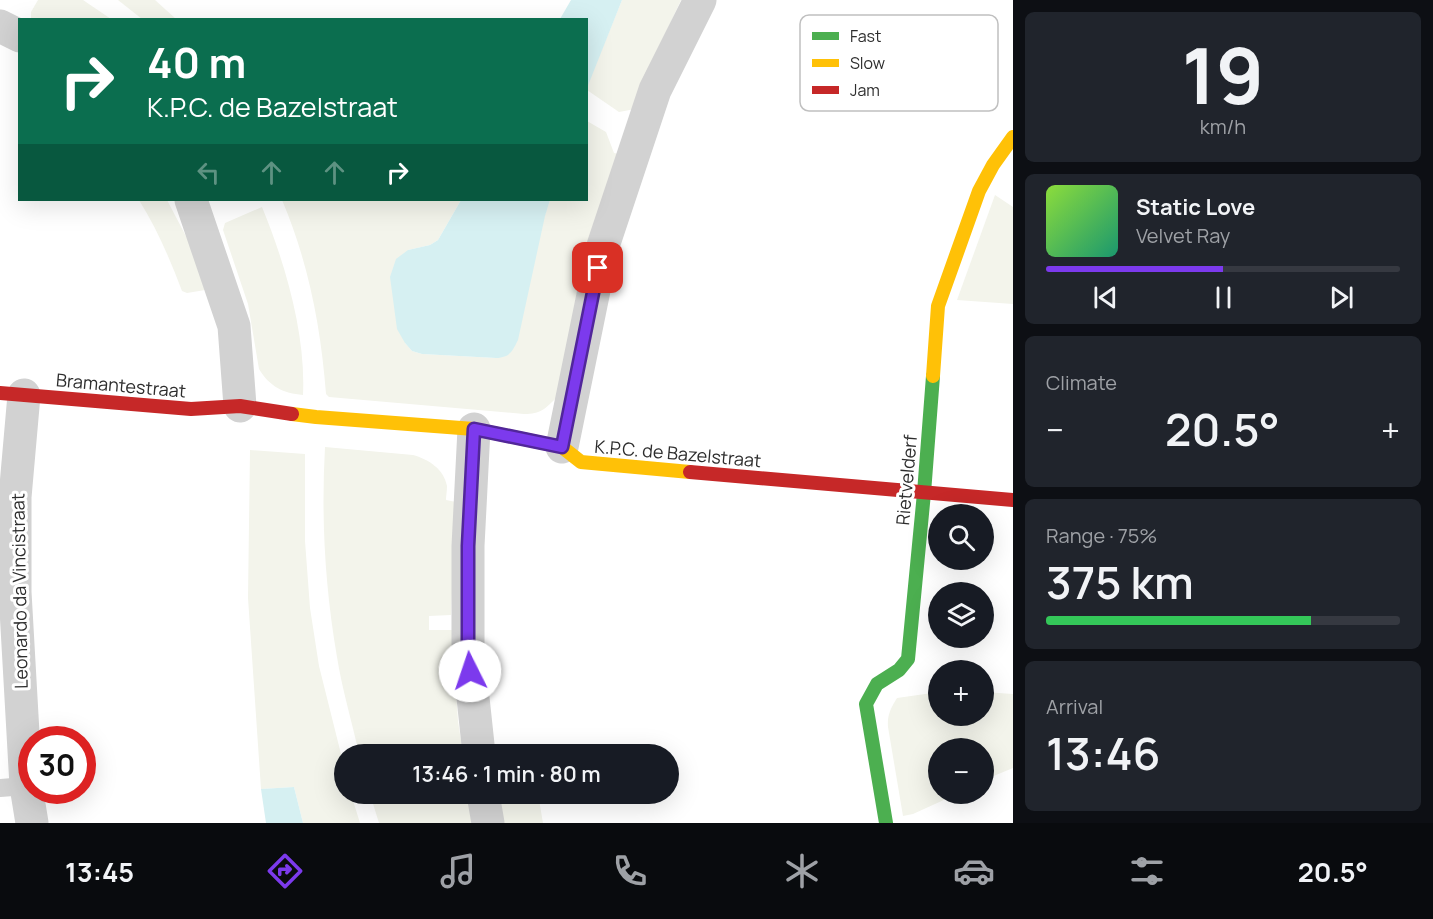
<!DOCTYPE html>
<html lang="en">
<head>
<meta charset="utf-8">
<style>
	:root { --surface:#171b24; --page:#20242c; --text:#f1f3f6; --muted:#9ea1a6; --line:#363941; --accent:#7c3aed }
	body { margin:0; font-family:Manrope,sans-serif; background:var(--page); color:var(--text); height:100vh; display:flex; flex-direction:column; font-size:22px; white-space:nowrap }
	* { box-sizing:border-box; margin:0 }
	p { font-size:20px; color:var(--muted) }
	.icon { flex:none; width:33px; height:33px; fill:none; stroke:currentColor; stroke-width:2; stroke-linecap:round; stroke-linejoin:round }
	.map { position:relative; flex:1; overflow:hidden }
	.sheet { display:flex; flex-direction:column; gap:12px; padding:12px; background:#0d0f14; width:420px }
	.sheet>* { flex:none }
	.guide { position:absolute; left:18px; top:18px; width:570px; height:183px; border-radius:0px; box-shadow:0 6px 24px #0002; background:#0b6e4f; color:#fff; overflow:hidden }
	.tools { position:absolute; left:928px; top:504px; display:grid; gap:12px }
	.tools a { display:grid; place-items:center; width:66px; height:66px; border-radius:50%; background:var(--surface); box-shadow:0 6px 24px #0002; font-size:30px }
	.speed { position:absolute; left:18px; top:726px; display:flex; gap:12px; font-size:30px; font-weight:700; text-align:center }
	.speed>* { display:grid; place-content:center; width:78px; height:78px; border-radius:50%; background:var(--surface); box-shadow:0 6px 24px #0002; line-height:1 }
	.speed .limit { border:9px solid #d22; background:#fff; color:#111 }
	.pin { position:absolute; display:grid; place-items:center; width:51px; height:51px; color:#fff; margin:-26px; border-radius:12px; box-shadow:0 3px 9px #0006 }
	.me { position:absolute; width:66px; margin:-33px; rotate:356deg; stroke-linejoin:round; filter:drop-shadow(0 0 4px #0008) }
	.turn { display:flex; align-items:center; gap:21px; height:126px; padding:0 30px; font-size:27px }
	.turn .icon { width:78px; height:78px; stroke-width:2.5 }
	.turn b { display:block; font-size:42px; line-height:51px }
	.lanes { display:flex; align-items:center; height:57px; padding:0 30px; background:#0003; justify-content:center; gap:30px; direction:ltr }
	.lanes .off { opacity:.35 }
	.big { font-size:45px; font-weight:600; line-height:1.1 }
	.sheet .tile { flex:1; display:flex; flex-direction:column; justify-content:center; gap:9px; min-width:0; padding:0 21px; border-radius:9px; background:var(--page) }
	.sheet .dial { align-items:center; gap:0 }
	.dial b { font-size:78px; line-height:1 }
	.song { display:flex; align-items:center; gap:18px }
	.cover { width:72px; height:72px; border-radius:9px; background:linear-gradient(135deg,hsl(90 70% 55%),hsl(160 70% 35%)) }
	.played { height:6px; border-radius:3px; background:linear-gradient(90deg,var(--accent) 50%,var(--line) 50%) }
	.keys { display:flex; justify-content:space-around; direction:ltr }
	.heat { display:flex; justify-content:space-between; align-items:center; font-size:33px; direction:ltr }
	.charge { height:9px; border-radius:4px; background:linear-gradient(90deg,#34c759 75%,var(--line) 0) }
	.trip { position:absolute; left:334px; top:744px; width:345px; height:60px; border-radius:30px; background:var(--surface); box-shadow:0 6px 24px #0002; font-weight:600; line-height:60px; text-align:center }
	.menu { display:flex; height:96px; justify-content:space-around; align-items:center; background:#090b0e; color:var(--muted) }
	.menu .icon { width:42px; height:42px }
	.menu .active { color:var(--accent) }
	.menu b { font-size:27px; color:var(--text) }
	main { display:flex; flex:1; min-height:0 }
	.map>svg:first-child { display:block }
	.green { fill:#f3f4eb }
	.water { fill:#d6f0f2 }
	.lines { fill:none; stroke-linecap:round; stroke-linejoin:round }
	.lane { stroke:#d2d2d2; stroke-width:18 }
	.street { stroke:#d2d2d2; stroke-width:33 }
	.fast { stroke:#4caf50; stroke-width:14 }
	.slow { stroke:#ffc107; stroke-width:14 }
	.jam { stroke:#c62828; stroke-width:14 }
	.route-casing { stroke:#51269a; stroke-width:15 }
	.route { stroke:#7c3aed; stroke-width:10 }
	.labels { text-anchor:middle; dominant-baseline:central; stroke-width:6; stroke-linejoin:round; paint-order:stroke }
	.street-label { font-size:18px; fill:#2d2d2d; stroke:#fff }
	.key { fill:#fff; stroke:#c0c0c0; stroke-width:1.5 }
	.key-label { font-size:16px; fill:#2d2d2d }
</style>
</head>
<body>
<main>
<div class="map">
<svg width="1013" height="823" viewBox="0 0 1013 823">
	<rect width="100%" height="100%" fill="#fff"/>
	<g class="green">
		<polygon points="38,0 83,0 111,19 31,19 31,12"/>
		<polygon points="118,0 155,0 176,19 142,19"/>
		<polygon points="622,0 681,0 661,43 635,109 619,112 587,90 586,88"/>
		<path d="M587 121 606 132 614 153 619 154 557 397C545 409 541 414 524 414L329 397 326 394C321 327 308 261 282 200H461L438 240 430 245 408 250 405 343 412 351 422 354 496 358 550 200H586Z"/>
		<polygon points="995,195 1013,207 1013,304 957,300"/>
		<path d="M139 200H167L188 240 205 290 187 293 182 291C170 259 157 229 139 200Z"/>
		<path d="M262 207C285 263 306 334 303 395 283 393 270 387 259 369L248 304 223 230 225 223Z"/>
		<path d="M325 447 413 455C428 459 444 469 447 486 447 491 446 496 446 500L456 502 451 615 429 616V630H452L458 721 463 754H359C352 722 342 689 337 657 325 587 321 518 325 447Z"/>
		<polygon points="250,450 305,454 305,541 310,608 319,666 345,770 345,794 351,794 360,823 303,823 294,787 261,789 248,598"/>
		<path d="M939 692V716H984V692L1013 694V768L984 780V748H939V794H957L913 814 903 816 888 727C887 715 891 708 897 698Z"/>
		<polygon points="370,794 469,794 473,823 379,823"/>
		<polygon points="497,794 538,794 543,823 502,823"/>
	</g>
	<g class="water">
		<polygon points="571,0 622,0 587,88 586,20 560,19"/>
		<path d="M461 200H550L545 216 518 340C512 352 510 357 496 358L422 354 412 351 405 343 397 329 390 277 396 259 408 250 430 245 438 240Z"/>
		<polygon points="294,787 303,823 266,823 261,789"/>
	</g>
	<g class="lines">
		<polyline class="lane" points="0,788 26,786"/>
		<g class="street">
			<polyline points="0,26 20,36"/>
			<polyline points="191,200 234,326 240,406"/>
			<polyline points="24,395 15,497 15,592 26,786 32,823"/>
			<polyline points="474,429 468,546 468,651 479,754"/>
			<polyline points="562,447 603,246 655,90 700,0"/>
			<polyline points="483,794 488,823"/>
		</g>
		<polyline class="fast" points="886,823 866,704 877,684 899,670 908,659 924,493 933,376"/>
		<g class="slow">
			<polyline points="933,376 938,306 979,191 993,165 1013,137"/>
			<polyline points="292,414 316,417 474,429 562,447 581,462 690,472"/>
		</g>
		<g class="jam">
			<polyline points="0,393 191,409 240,406 292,414"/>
			<polyline points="690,472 1013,500"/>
		</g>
	</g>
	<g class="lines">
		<defs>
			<polyline id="route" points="470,671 468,651 468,546 474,429 562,447 598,268"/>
		</defs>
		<use href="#route" class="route-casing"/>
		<use href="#route" class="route"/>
	</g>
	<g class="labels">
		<g class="street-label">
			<text transform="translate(121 385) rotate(5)">Bramantestraat</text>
			<text transform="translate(678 453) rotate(5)">K.P.C. de Bazelstraat</text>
			<text transform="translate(906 480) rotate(-85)">Rietvelderf</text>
			<text transform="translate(19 591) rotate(-91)">Leonardo da Vincistraat</text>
		</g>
	</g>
	<rect x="800" y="15" width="198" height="96" rx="9" class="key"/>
	<rect x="812" y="32" width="27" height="8" fill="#4caf50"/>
	<rect x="812" y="59" width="27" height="8" fill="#ffc107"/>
	<rect x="812" y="86" width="27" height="8" fill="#c62828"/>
	<g class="key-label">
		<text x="850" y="42">Fast</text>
		<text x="850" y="69">Slow</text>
		<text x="850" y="96">Jam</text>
	</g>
</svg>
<div class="tools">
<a><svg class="icon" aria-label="search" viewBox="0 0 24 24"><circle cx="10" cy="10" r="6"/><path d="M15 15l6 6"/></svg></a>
<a><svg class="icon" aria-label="layers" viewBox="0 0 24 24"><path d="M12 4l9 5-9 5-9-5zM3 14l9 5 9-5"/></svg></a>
<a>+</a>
<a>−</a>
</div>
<div class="speed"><div class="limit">30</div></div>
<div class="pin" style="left:598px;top:268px;background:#d93025"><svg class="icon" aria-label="arrive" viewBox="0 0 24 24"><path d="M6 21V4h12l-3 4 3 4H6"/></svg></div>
<svg class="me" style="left:470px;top:671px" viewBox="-20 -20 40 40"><circle r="19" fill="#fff"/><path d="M0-13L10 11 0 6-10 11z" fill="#7c3aed"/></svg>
<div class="trip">13:46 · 1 min · 80 m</div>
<div class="guide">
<div class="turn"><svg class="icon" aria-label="right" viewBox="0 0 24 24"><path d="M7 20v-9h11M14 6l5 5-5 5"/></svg><div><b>40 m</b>K.P.C. de Bazelstraat</div></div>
<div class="lanes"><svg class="icon off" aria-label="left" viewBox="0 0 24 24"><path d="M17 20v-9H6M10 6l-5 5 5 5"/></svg><svg class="icon off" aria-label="ahead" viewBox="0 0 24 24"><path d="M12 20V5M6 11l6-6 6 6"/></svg><svg class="icon off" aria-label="ahead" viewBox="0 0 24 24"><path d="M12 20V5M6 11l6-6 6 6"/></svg><svg class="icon" aria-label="right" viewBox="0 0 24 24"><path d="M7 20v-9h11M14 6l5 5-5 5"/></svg></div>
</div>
</div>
<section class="sheet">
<div class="tile dial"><b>19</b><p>km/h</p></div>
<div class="tile">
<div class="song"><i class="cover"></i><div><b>Static Love</b><p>Velvet Ray</p></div></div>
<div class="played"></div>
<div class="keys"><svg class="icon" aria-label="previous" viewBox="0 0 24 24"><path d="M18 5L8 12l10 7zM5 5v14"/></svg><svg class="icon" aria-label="pause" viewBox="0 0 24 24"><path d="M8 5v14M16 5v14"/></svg><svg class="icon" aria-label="next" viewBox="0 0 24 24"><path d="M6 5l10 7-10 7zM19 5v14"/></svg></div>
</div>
<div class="tile"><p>Climate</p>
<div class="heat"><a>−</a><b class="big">20.5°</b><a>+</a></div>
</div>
<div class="tile"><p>Range · 75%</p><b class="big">375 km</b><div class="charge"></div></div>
<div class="tile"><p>Arrival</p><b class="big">13:46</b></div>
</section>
</main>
<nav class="menu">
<b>13:45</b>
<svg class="icon active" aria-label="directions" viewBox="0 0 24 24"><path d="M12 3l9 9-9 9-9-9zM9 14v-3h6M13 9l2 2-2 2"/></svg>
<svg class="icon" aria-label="music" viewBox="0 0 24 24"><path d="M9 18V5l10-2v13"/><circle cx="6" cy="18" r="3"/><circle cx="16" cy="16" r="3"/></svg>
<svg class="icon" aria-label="phone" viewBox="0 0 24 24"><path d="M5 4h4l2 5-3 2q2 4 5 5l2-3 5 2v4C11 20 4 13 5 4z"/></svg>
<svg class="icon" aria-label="climate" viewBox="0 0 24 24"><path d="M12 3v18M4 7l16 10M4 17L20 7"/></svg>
<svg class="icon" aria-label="car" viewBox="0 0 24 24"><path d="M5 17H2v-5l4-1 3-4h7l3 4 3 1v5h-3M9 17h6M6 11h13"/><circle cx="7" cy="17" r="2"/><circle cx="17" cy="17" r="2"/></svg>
<svg class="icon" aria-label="filters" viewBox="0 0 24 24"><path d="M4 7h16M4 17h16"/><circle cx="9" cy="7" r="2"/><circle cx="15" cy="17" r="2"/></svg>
<b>20.5°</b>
</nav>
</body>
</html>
